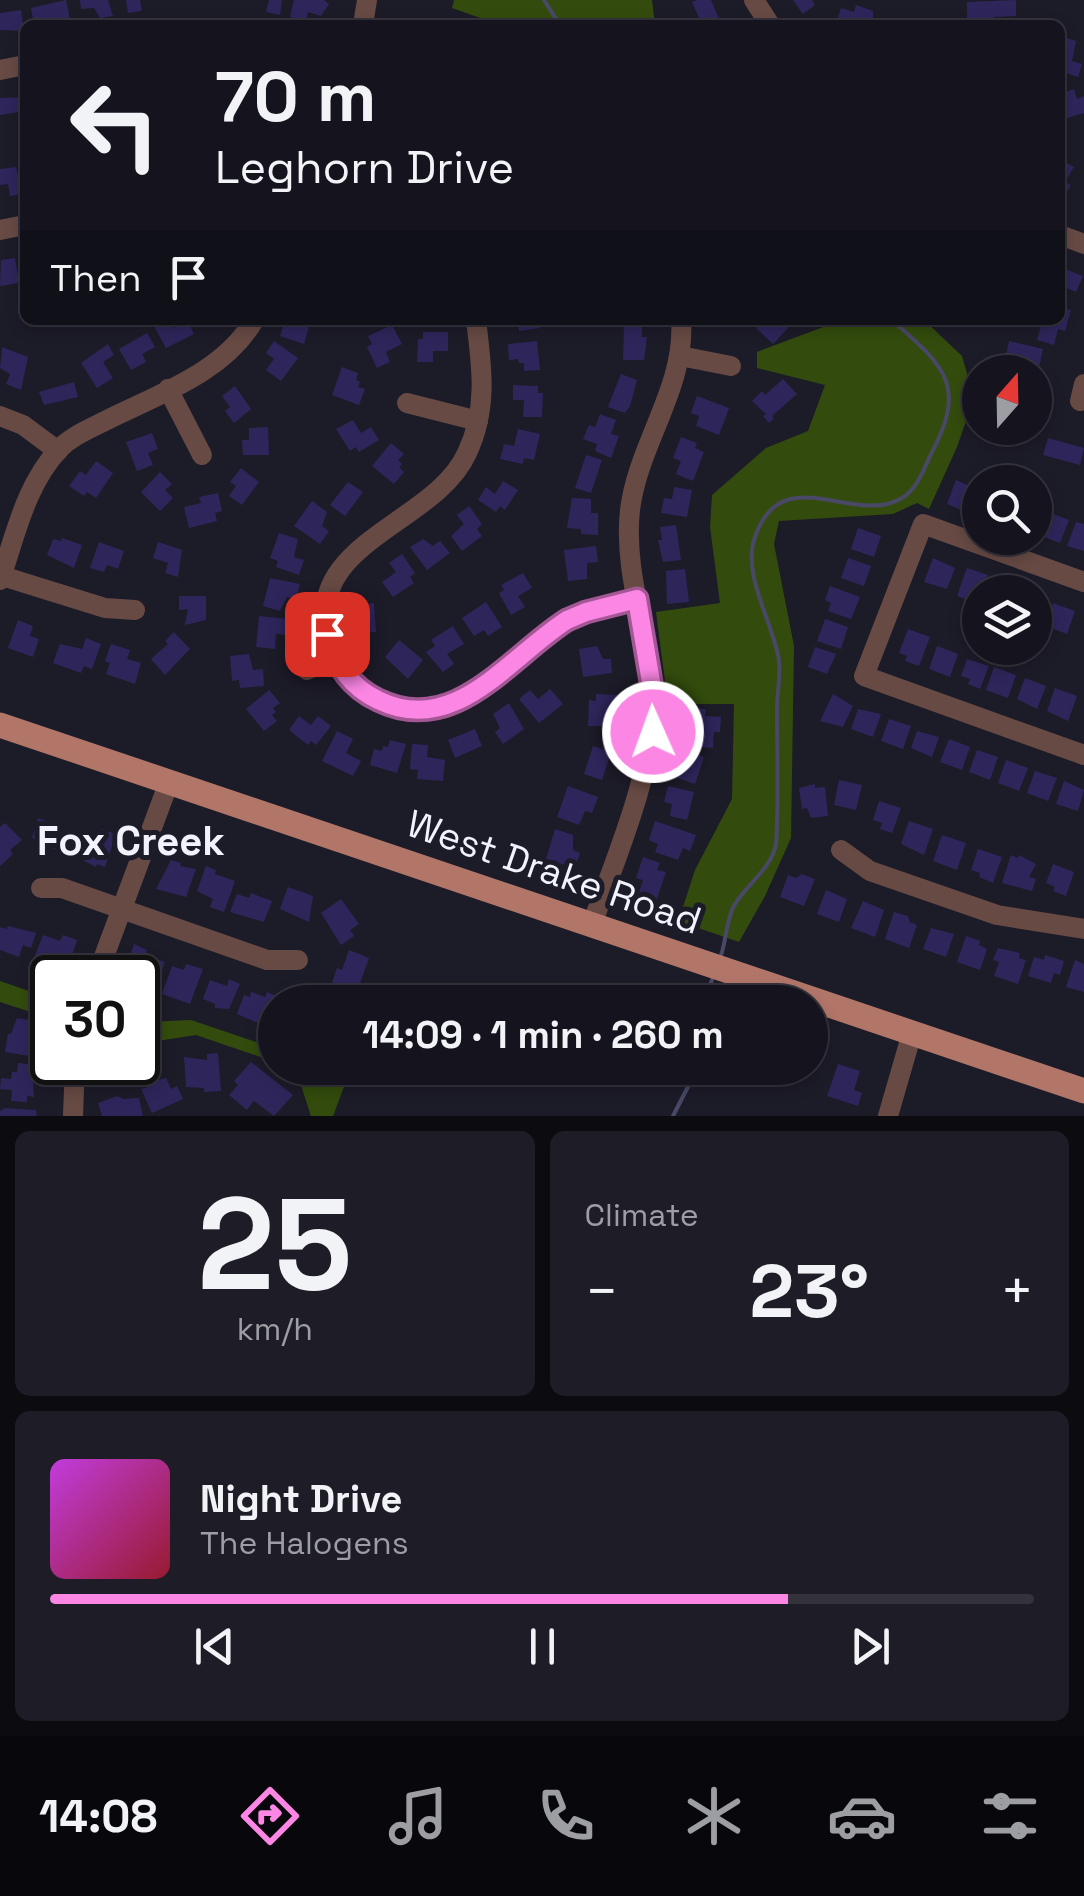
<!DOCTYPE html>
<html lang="en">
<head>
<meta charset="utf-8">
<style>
	:root { --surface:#15141e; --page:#1e1d27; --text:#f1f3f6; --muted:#9d9ea4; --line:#34333c; --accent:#fb86e4 }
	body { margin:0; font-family:"Space Grotesk",sans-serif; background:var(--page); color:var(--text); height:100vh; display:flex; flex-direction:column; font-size:38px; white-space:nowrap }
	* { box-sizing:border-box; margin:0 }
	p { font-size:32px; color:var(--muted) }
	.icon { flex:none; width:55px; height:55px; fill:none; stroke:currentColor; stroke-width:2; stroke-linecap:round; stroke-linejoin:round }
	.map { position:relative; height:1116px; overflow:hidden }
	.side { display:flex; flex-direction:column; gap:15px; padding:15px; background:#0c0b10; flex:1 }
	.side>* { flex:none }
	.hud { position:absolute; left:20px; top:20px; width:1045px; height:305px; border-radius:15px; box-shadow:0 5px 15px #0003,0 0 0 2px var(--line); background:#15141e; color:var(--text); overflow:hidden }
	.needle { width:65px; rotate:20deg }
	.tools { position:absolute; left:962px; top:355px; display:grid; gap:20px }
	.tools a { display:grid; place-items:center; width:90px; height:90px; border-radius:50%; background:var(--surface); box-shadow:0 5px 15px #0003,0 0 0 2px var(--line); font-size:50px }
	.speed { position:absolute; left:30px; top:955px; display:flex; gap:20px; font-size:50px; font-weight:700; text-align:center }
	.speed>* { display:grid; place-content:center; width:130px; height:130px; border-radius:50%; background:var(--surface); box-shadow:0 5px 15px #0003,0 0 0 2px var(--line); line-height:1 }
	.speed .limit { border:5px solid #111; border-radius:15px; background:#fff; color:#111 }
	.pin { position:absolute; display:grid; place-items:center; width:85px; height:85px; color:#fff; margin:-42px; border-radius:20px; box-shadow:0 5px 15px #0006 }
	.me { position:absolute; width:110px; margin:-55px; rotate:358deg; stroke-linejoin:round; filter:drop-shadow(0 0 8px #0008) }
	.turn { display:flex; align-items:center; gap:35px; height:210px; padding:0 30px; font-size:45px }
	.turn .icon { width:130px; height:130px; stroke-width:2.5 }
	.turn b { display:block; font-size:70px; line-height:85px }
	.then { display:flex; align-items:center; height:95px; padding:0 30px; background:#0003; gap:20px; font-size:38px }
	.big { font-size:75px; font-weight:800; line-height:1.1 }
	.side .widget { flex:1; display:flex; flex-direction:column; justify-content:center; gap:15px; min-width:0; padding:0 35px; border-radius:15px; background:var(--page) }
	.side .dial { align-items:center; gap:0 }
	.dial b { font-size:130px; line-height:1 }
	.song { display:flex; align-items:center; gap:30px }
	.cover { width:120px; height:120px; border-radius:15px; background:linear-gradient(135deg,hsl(290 70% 55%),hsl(350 70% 35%)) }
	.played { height:10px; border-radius:5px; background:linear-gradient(90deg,var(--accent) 75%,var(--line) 75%) }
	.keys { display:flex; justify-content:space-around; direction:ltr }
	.heat { display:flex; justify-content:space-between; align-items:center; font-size:55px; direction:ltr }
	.side .tiles { flex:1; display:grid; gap:15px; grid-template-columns:1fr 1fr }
	.widget:last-child { grid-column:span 2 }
	.trip { position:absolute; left:258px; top:985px; width:570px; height:100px; border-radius:50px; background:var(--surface); box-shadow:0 5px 15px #0003,0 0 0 2px var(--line); font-weight:800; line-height:100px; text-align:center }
	.tab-bar { display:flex; height:160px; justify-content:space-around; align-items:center; background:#08080c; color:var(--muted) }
	.tab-bar .icon { width:70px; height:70px }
	.tab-bar .active { color:var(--accent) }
	.tab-bar b { font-size:45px; color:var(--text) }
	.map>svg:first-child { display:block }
	.green { fill:#334c0d }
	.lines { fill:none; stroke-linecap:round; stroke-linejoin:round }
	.stream { stroke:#494967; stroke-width:4 }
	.building { fill:#2e265b }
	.minor { stroke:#674a44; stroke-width:20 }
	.major { stroke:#b27669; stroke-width:25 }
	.route-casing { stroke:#a35794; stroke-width:25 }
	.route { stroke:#fb86e4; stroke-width:18 }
	.labels { text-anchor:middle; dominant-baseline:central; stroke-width:10; stroke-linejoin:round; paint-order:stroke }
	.street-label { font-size:38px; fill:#f2f2fc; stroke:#1c1b28 }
	.neighbourhood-label { font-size:40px; font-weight:bold; fill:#f2f2fc; stroke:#1c1b28 }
</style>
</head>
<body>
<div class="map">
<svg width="1084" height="1116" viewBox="0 0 1084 1116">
	<rect width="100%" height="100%" fill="#1c1b28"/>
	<g class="green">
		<polygon points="454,0 652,0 655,25 500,25 452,8"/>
		<polygon points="832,320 924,320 962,356 974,398 957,447 929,509 917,503 893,514 779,521 774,544 794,646 791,838 765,896 739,942 669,918 681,913 695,870 732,799 734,704 668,704 656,612 720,603 710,527 712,495 766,448 808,431 825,385 757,368 757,352 834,323"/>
		<polygon points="0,981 52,999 52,1019 0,1002"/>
		<polygon points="138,1019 147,1022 191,1020 271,1047 275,1062 196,1035 138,1044"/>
		<polygon points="290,1068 309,1068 323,1073 328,1068 351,1068 333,1116 311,1116 296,1070"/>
	</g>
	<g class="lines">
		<g class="stream">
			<polyline points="544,0 558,22 565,25"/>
			<path d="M720 958C727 941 725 921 735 904 748 883 770 870 776 845 779 800 777 754 777 708 777 691 782 671 778 655 771 620 742 573 755 537 782 458 854 527 902 498 917 489 924 469 931 454 968 385 944 366 892 320"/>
			<polyline points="704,1002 713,977"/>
			<polyline points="673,1116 693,1077 695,1068"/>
		</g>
	</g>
	<g class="building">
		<polygon points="66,0 70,20 34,25 31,8"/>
		<polygon points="80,0 108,0 113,16 100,18 94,8 81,9"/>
		<polygon points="126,0 140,0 142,11 128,13"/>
		<polygon points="269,0 282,0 280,15 266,12"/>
		<polygon points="294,0 324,0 329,4 321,16 308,12 306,21 290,17"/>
		<polygon points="697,0 711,0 720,21 702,25 692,2"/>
		<polygon points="793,0 812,0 815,5 803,14"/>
		<polygon points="1016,0 1016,16 994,17 995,25 972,25 972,18 967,18 967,2"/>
		<polygon points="856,5 873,11 873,25 836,24 841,8 854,12"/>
		<polygon points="21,10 24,31 0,30 0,13"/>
		<polygon points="1060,36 1076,41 1072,61 1082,64 1078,77 1060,71"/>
		<polygon points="1074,89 1077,99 1084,96 1084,113 1067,118 1060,94"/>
		<polygon points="25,97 25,111 0,115 0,98"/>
		<polygon points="1060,159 1074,167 1065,182 1071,185 1063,198 1060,197"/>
		<polygon points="16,167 23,194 10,196 8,184 0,185 0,169"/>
		<polygon points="15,258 19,283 0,286 1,260"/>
		<polygon points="1060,267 1083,276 1076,292 1060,285"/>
		<polygon points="1060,307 1071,310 1065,331 1058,329 1054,345 1037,340 1041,326 1034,324 1035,320 1060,320"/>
		<polygon points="165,320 170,320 174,328 188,321 194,334 166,348 154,326"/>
		<polygon points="285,320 311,320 304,344 280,336"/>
		<polygon points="518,320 539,320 540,328 519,331"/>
		<polygon points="753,320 782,320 789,327 773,344 756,328 759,325"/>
		<polygon points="624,324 642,325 642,337 647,337 644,360 623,360"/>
		<polygon points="392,325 402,344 386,352 390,362 377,368 367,347 372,344 368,336"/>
		<polygon points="423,332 448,332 448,351 433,351 433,362 417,362 418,339 423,339"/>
		<polygon points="147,333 155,347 142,354 146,362 131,370 119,349"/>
		<polygon points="274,341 298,358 281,381 266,370 274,359 266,353"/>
		<polygon points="537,341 540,370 524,371 524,363 519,363 518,359 509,360 508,344"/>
		<polygon points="1009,341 1043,349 1038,372 1009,372 1012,361 1005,360"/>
		<polygon points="108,344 114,355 103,362 113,378 97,388 81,363"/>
		<polygon points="2,347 28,357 21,390 6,384 10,374 0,368"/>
		<polygon points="342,367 358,373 356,380 360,382 358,387 365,389 359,405 332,395"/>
		<polygon points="621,374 637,380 630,406 625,413 608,407"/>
		<polygon points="783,379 797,394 772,416 774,419 769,423 763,416 766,414 752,401 762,391 765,395"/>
		<polygon points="74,382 78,397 44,405 39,392"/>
		<polygon points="513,385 538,386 538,393 543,393 542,417 523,417 524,400 513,400"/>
		<polygon points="235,386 251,409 234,423 225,411 230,407 222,396"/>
		<polygon points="697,396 729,408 719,435 696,426 699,416 691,413"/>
		<polygon points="600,414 616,420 611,434 619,436 611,458 595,451 597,444 583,439 589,425 595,427"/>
		<polygon points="1036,415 1041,430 1018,437 1016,430 1007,432 1005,428 1035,428"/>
		<polygon points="353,420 361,433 371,427 379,440 359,452 356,447 350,451 336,429"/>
		<polygon points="268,427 269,455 243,455 242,440 249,440 249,428"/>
		<polygon points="518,429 540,434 534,460 524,458 523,464 500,459 504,444 514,446"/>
		<polygon points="152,433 158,449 148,453 153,465 137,471 126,442"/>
		<polygon points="681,437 697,443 695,448 704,452 693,481 676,474 681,461 673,458"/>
		<polygon points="1048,438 1084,448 1080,465 1043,455"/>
		<polygon points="391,443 404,454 398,460 402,464 399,467 404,472 394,484 372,466"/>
		<polygon points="586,455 602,460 591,493 575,488"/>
		<polygon points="96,461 113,473 96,498 87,492 84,496 69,486 80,471 86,475"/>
		<polygon points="241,468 259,482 242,505 229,496 236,486 230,482"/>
		<polygon points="160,472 172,484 165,490 173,498 160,511 141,492"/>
		<polygon points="956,480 977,489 968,513 947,504"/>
		<polygon points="503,481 518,490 505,510 500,506 496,512 478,500 486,487 495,494"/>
		<polygon points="348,482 363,492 345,516 330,505"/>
		<polygon points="674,487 692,490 687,517 661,513 664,498 672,499"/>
		<polygon points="218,493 222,511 215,513 217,521 189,528 184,507 201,503 199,497"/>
		<polygon points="572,498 591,499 591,513 598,513 598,535 581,534 581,529 567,528"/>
		<polygon points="312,501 327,512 322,526 329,531 320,544 294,526"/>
		<polygon points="469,506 482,524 477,529 482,536 462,551 451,536 464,524 457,515"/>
		<polygon points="1048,512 1069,520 1060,543 1039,535"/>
		<polygon points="1076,522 1084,524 1084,551 1067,546"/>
		<polygon points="676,525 681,560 663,562 658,540 662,540 660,527"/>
		<polygon points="858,528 881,536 874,557 851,549"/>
		<polygon points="279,533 298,539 294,557 304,560 299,575 276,567 278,561 270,558"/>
		<polygon points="62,538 82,545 74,568 47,555 53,539 61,541"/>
		<polygon points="423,539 433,546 440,541 450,553 427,570 410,547"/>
		<polygon points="99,542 124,551 118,569 107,565 104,572 90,568"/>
		<polygon points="158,542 182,550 178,577 165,573 168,563 153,558"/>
		<polygon points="596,546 598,562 587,563 587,579 568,581 564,550"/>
		<polygon points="402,554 415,573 410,577 414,583 393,597 382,582 396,572 389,563"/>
		<polygon points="848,558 871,566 864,586 841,578"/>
		<polygon points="933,558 955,568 947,589 924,582"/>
		<polygon points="967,568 988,575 978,604 957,596"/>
		<polygon points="685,569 689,602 667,604 666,571"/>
		<polygon points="523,573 532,588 518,596 525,607 511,615 499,593 504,590 501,585"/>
		<polygon points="270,578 300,584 296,599 287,597 280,611 263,606"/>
		<polygon points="993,581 1015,589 1014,592 989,592"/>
		<polygon points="830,586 860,597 851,619 828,611 831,603 825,600"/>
		<polygon points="179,596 206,596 206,620 185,625 188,609 179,610"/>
		<polygon points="486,602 502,627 488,636 484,630 474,636 462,618"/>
		<polygon points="374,603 376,632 358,633 356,605"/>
		<polygon points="1053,603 1075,611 1067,634 1045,626"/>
		<polygon points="259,616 289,619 287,635 276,634 275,649 256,647"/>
		<polygon points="825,619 848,627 841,649 817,641"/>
		<polygon points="18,620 33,626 30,636 39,639 33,657 8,648"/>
		<polygon points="453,626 464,644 447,654 454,664 443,672 426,652 435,646 431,640"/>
		<polygon points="908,629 930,637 919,666 905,661 907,656 899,653"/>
		<polygon points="174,632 190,649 165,675 151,659 168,644 165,641"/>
		<polygon points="86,638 101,644 92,669 84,666 81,673 53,663 60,644 82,649"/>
		<polygon points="399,640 423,660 408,679 385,657"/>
		<polygon points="111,644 130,650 127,659 141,663 135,684 106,674 110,663 105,661"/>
		<polygon points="597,646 603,659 611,659 612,673 583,677 579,649"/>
		<polygon points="937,646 958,654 950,677 929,669"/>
		<polygon points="815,647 836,654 827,674 808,667"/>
		<polygon points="249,654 253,670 263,669 264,686 240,688 239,680 232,681 230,656"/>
		<polygon points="967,659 989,666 980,689 968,684 970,679 961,676"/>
		<polygon points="994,667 1016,675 1008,698 986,690"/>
		<polygon points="1025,678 1046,686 1037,709 1017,699"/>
		<polygon points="1055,688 1077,696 1068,721 1047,711"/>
		<polygon points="550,689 563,704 539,723 519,699 530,690 538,699"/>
		<polygon points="269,690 280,703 273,708 276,712 272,715 277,721 264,731 246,709"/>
		<polygon points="596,694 620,695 620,710 608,710 608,726 588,726 589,700 596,701"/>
		<polygon points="833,694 853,706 843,727 820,721"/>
		<polygon points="509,703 524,729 503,744 495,732 500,728 493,714"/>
		<polygon points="689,708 706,709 705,716 721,717 720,732 714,732 713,748 690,746"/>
		<polygon points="858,709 881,714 873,737 851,729"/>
		<polygon points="299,716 311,725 318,716 331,726 316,745 311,741 308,745 289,730"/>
		<polygon points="889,719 911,726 903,749 881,741"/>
		<polygon points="475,729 482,746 455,758 448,740"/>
		<polygon points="337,731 353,739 346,753 361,761 353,776 322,761"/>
		<polygon points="917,731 939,737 932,757 911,748"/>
		<polygon points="949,739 970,747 962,770 940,762"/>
		<polygon points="390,740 406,744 397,773 370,765 374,749 382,751 383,746 388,747"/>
		<polygon points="412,744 428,745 427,757 445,760 443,781 417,779 418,770 410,769"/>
		<polygon points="593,746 611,752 602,780 584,774"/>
		<polygon points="977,750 998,757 990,780 969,772"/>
		<polygon points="685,751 704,757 695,784 672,776 675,765 681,766"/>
		<polygon points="1006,760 1028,768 1019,791 998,783"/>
		<polygon points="1035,771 1057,778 1048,801 1027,793"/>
		<polygon points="839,780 862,785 856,810 834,805"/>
		<polygon points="1064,781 1084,790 1078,811 1056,804"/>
		<polygon points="815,784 815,788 825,787 828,816 811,818 807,808 802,809 799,788"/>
		<polygon points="568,786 598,797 592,813 585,811 579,825 557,817"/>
		<polygon points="668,786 694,792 687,820 670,816 672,804 664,802"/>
		<polygon points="879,801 901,808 892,833 880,829 882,823 873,820"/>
		<polygon points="38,818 62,827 60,831 72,835 65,854 32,838"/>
		<polygon points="655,821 696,835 690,851 683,848 678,860 655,852 658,844 649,840"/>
		<polygon points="909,821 933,829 924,855 901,844"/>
		<polygon points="5,823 22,840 10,850 13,854 0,866 0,827"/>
		<polygon points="101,829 116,834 105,867 97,864 96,867 75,856 82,835 96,841"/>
		<polygon points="555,829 573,835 573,850 580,853 575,868 546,859"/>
		<polygon points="942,835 966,843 957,870 933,861"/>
		<polygon points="978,849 1002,857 993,883 979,877 980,873 971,870"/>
		<polygon points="1011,855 1018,858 1019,855 1036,864 1029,877 1036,879 1032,891 1002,883"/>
		<polygon points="643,857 660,863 657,870 666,872 656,901 638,895 643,880 636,878"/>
		<polygon points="171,860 181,863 180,866 196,869 186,897 156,889"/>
		<polygon points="1053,864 1074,872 1066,896 1053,891 1055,887 1046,883"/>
		<polygon points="206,866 216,870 215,874 235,881 224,912 210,907 213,899 197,891"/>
		<polygon points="802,874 815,879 804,906 780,897 788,875 796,878"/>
		<polygon points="288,887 313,896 309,922 280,909"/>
		<polygon points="826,890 847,899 839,922 817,914"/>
		<polygon points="251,893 272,901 264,922 230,912 237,894 249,898"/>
		<polygon points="341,899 359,924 350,930 354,936 341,945 321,913"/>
		<polygon points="863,901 884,910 875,937 851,928"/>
		<polygon points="894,912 908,916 910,922 917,925 909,948 885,939"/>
		<polygon points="8,926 36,933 31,948 23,945 19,957 0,950 0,927 7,929"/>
		<polygon points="931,928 954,934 946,957 923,949"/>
		<polygon points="43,935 60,941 63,935 77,940 71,959 73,960 64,976 53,972 55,967 32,963"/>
		<polygon points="966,936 980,941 979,945 987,949 980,970 957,962"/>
		<polygon points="134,944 147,950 145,955 165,962 155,991 138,984 138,978 122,978"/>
		<polygon points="998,948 1020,953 1019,958 1026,960 1018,984 994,976 999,962 993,960"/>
		<polygon points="349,950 369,958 357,992 348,989 346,995 332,990 334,984 332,983 337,968 342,970"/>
		<polygon points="1045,955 1064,961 1060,975 1054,973 1051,983 1028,976 1034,957 1044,960"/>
		<polygon points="1075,960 1084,964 1084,992 1066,987"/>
		<polygon points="186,964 203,969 190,1004 162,994 172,966 184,970"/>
		<polygon points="229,979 240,984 229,1009 215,1008 215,1004 203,999 210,980 227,986"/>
		<polygon points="251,992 265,997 267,992 282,998 280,1002 275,1002 275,1013 265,1026 237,1014 244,995 250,997"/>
		<polygon points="17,1018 42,1022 36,1040 43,1041 41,1058 5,1052 8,1034 11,1034"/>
		<polygon points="218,1053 221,1091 204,1092 204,1088 186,1087 184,1057 207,1060 207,1054"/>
		<polygon points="251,1062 293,1095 274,1116 254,1101 247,1110 229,1095 238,1085 234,1081"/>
		<polygon points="18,1063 42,1065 40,1081 33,1080 34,1097 27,1096 27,1102 11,1101 12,1090 0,1089 1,1078 11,1079 12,1072 17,1072"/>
		<polygon points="838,1064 860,1071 854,1090 862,1093 858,1106 827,1096"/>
		<polygon points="166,1078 171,1089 177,1086 183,1099 152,1113 141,1089 148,1087 146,1083"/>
		<polygon points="117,1096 123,1099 139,1098 143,1116 102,1116 98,1103"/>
		<polygon points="5,1108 36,1110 37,1116 0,1116 0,1111"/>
	</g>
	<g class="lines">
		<g class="minor">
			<polyline points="754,0 770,25"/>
			<polyline points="363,25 367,0"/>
			<polyline points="0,70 25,65"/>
			<polyline points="0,230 25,225"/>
			<polyline points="1060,235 1084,244"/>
			<path d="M476 320C482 367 488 409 467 453 435 525 299 542 329 643 336 667 353 687 376 699 398 710 426 715 449 707 491 693 526 643 565 621 586 608 613 605 637 599"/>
			<polyline points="680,356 731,366"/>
			<polyline points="168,389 202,455"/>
			<polyline points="1080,401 1084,384"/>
			<polyline points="407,403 478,421"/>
			<polyline points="0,416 23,425 58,451"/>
			<polyline points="2,576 105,608 135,610"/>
			<path d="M0 580C16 534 25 486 59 449 72 436 89 429 105 421 156 395 224 373 254 320"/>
			<polyline points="1084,582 923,524 864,676 1084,755"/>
			<polyline points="307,670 335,657"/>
			<polyline points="841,850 870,871 997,915 1084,929"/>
			<polyline points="41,888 62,888 267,960 298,960"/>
			<path d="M592 924C614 864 657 761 653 698 649 635 623 573 630 510 638 444 686 387 681 320"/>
			<polyline points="96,978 169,782"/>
			<polyline points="73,1116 75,1062"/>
			<polyline points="888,1116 912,1033"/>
		</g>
		<polyline class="major" points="0,725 1084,1091"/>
	</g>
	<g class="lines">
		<defs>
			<path id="route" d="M327 634C335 664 350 687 378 700 455 738 509 657 567 620L586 612 637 599 651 682 653 732"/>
		</defs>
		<use href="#route" class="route-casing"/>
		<use href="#route" class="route"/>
	</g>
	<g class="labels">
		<g class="street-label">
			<text transform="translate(554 872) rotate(19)">West Drake Road</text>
		</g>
		<g class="neighbourhood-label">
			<text x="131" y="841">Fox Creek</text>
		</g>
	</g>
</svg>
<div class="tools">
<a><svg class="needle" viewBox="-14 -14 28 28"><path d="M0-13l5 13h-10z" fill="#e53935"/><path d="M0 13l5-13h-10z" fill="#9d9ea4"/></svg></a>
<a><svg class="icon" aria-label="search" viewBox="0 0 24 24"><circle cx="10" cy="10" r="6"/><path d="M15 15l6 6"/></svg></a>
<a><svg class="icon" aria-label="layers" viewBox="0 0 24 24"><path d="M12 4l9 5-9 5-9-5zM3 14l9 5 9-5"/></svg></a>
</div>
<div class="speed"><div class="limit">30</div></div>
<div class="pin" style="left:327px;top:634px;background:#d93025"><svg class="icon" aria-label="arrive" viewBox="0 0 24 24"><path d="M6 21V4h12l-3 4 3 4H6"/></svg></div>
<svg class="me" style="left:653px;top:732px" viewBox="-20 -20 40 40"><circle r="17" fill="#fb86e4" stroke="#fff" stroke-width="3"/><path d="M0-11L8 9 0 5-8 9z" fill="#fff"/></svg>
<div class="trip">14:09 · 1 min · 260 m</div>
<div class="hud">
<div class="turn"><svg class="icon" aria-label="left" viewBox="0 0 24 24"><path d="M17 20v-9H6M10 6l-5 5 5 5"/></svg><div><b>70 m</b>Leghorn Drive</div></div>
<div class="then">Then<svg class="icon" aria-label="arrive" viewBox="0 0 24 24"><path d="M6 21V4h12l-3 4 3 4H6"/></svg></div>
</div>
</div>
<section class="side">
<div class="tiles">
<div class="widget dial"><b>25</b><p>km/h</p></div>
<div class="widget"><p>Climate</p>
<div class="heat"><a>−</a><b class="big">23°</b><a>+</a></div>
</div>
<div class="widget">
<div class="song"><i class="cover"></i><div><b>Night Drive</b><p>The Halogens</p></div></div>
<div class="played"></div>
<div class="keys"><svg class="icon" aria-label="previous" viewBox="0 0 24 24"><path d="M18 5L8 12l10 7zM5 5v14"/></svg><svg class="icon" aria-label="pause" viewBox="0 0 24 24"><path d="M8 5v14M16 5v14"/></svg><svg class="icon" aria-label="next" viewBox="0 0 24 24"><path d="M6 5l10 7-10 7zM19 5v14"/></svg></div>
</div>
</div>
</section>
<nav class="tab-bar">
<b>14:08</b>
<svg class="icon active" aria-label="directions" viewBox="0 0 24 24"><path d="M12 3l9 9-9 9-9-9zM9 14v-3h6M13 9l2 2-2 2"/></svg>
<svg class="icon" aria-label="music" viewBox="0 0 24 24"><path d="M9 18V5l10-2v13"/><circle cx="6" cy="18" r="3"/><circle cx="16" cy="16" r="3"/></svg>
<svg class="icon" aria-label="phone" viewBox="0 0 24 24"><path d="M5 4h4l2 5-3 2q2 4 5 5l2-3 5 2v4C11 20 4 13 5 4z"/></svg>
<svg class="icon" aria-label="climate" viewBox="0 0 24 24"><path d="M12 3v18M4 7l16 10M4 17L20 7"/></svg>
<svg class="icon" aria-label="car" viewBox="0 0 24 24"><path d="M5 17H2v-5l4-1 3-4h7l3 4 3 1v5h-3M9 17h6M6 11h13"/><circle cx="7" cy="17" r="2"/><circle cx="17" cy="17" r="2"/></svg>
<svg class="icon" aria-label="filters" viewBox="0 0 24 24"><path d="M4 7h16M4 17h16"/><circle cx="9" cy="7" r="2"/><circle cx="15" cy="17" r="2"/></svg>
</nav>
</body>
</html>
